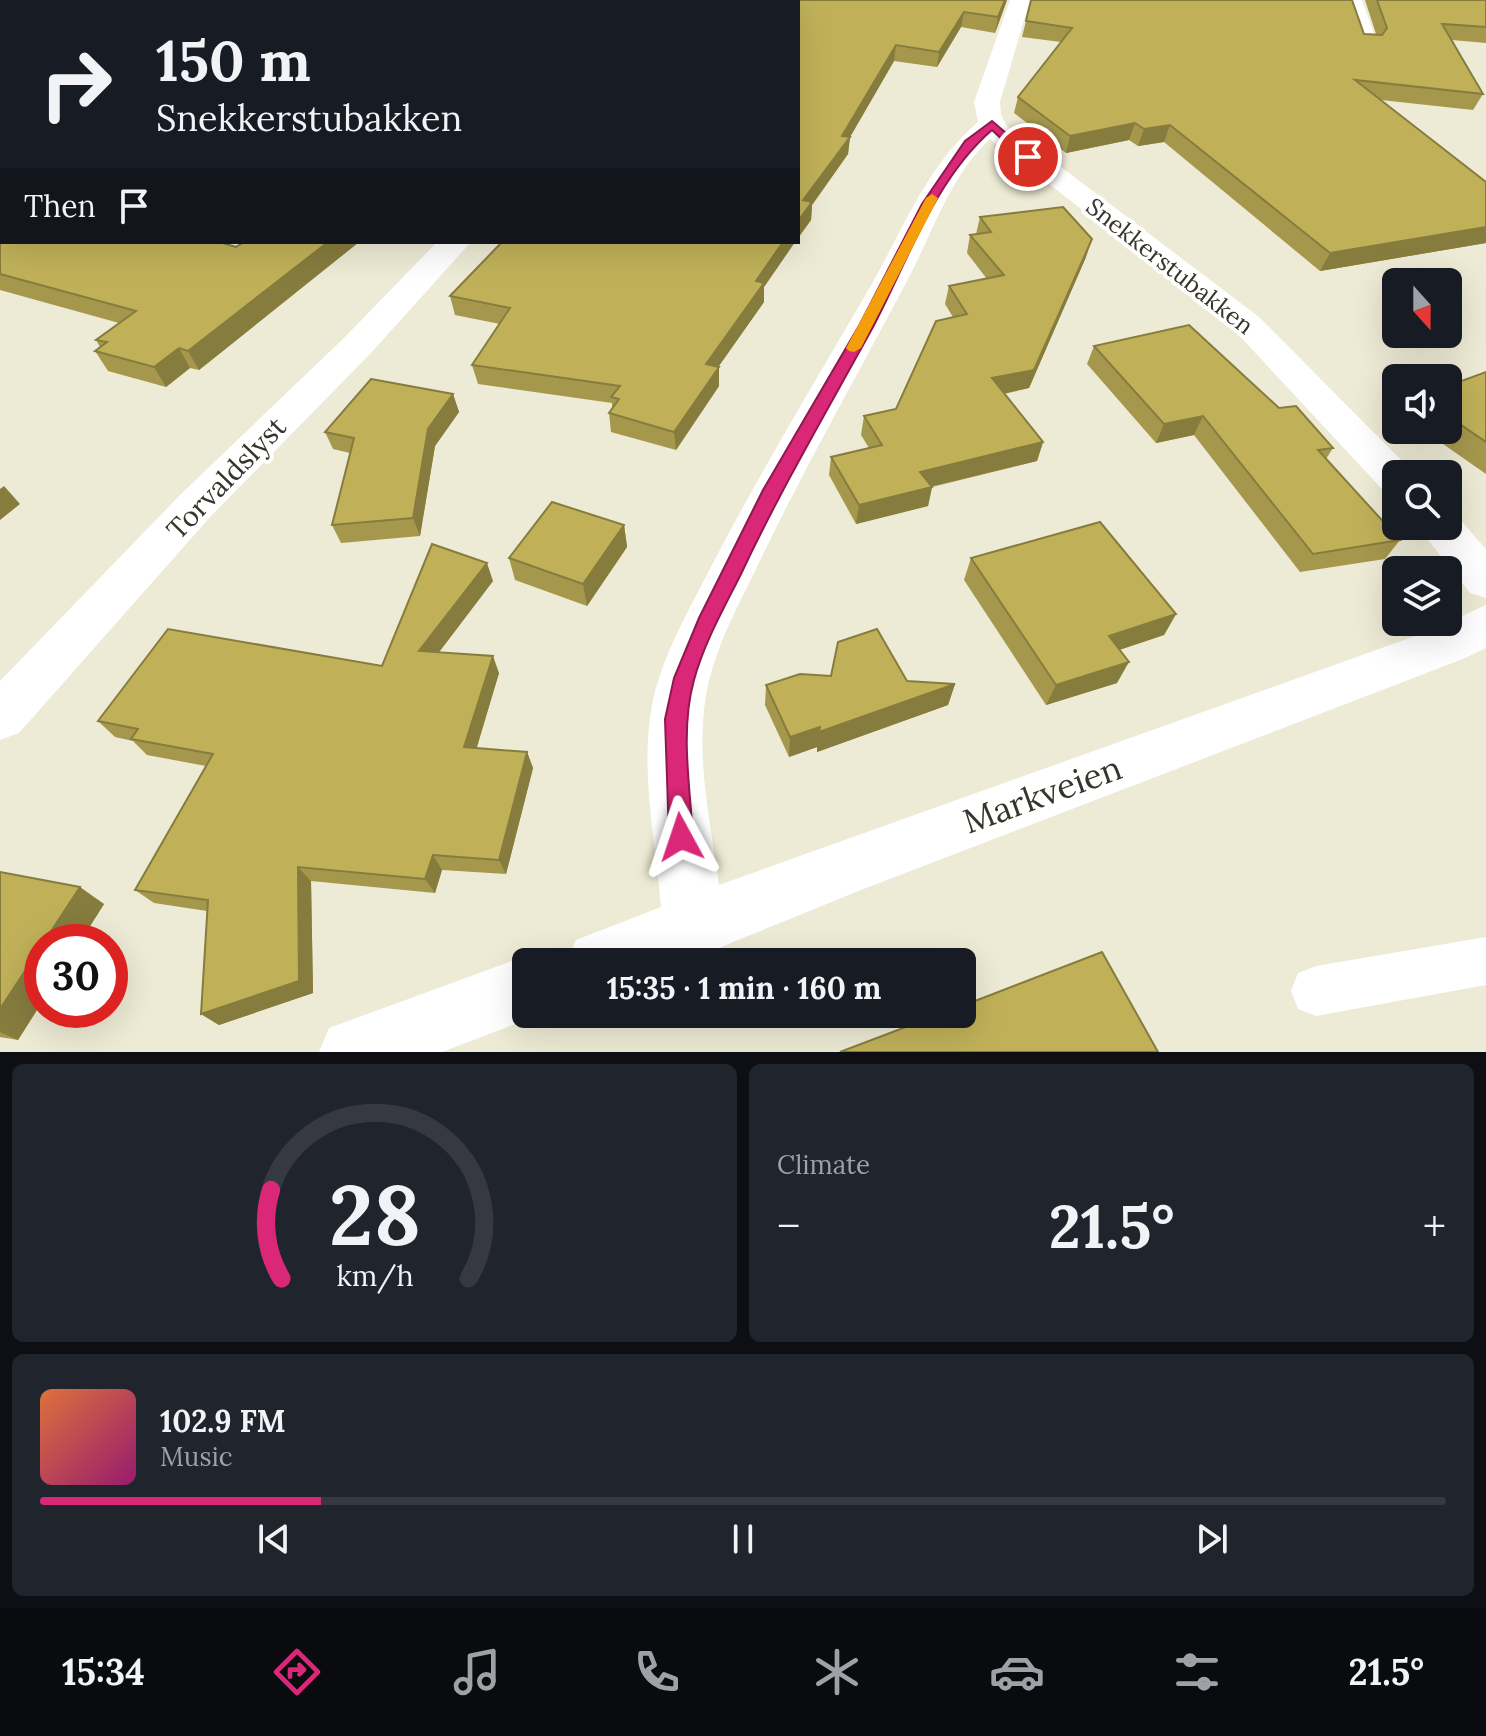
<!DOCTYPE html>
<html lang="en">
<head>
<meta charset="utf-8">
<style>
	:root { --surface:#171b24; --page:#20242c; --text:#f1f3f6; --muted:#9ea1a6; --line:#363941; --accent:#db2777 }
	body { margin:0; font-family:Lora,serif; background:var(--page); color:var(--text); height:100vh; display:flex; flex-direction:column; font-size:30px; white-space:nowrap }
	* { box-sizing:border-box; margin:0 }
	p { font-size:26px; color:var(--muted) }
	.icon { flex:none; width:44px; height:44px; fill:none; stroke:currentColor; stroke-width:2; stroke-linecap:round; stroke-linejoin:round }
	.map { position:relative; height:1052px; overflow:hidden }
	.panel { display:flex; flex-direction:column; gap:12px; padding:12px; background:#0d0f14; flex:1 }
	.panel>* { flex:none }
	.top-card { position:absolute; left:0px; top:0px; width:800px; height:244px; box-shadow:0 8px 32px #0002; background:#171b24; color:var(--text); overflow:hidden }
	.needle { width:52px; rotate:159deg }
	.controls { position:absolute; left:1382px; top:268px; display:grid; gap:16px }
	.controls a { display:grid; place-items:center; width:80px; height:80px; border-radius:12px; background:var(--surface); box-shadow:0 8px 32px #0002; font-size:40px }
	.speed { position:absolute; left:24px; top:924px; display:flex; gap:16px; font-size:40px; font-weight:700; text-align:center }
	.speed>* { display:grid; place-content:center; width:104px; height:104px; border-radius:50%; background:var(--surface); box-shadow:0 8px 32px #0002; line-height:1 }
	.speed .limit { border:12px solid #d22; background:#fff; color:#111 }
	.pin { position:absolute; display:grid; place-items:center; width:68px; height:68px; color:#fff; margin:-34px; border:4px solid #fff; border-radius:50%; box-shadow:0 2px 8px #0007 }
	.me { position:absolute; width:88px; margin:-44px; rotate:355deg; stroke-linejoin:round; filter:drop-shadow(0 0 6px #0008) }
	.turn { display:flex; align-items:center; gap:28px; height:168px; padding:0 24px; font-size:36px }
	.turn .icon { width:104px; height:104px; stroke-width:2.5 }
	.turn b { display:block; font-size:56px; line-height:68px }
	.then { display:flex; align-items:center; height:76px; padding:0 24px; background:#0003; gap:16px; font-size:30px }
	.big { font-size:60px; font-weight:700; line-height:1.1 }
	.panel .tile { flex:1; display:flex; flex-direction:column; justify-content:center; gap:12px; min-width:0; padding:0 28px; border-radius:12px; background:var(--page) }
	.panel .dial { align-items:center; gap:0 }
	.dial svg { height:208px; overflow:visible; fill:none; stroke:var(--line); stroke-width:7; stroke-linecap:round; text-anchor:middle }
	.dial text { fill:var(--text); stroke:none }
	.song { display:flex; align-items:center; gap:24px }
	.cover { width:96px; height:96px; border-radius:12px; background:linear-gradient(135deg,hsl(20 70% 55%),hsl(320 70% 35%)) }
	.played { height:8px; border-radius:4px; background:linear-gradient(90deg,var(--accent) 20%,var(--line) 20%) }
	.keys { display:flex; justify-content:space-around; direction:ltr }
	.heat { display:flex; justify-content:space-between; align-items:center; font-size:44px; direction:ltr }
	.panel .tiles { flex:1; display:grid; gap:12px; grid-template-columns:1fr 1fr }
	.tile:last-child { grid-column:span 2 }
	.trip { position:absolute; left:512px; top:948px; width:464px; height:80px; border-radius:12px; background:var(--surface); box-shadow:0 8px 32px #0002; font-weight:700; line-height:80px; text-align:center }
	.tabs { display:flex; height:128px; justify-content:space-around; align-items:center; background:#090b0e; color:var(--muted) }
	.tabs .icon { width:56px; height:56px }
	.tabs .on { color:var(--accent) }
	.tabs b { font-size:36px; color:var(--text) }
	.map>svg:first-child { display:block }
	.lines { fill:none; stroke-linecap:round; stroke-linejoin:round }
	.lane { fill:#fff; fill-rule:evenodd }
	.street { fill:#fff; fill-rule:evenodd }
	.wall { fill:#a5984d }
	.shaded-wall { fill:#867c3e }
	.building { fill:#c0b159; stroke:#867c3e; stroke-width:2 }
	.route { fill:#db2777; stroke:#8e194d; stroke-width:2 }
	.slow { fill:#f59e0b }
	.labels { text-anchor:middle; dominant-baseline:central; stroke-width:8; stroke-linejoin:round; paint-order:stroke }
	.far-street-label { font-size:24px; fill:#36352d; stroke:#fff }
	.street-label { font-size:28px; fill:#36352d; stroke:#fff }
	.near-street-label { font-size:34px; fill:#36352d; stroke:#fff }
</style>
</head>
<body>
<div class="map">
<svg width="1486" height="1052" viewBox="0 0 1486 1052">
	<rect width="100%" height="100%" fill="#edead5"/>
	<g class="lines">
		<polygon class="lane" points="1486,937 1486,985 1316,1016 1298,1009 1291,991 1298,973 1316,966"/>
		<g class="street">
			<path d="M1010 0H1030L1000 102 1001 115 1007 126 1259 317 1415 474H1396V493L1381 488 1235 331 1161 270 990 139C950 176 933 232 908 279 857 376 803 470 756 569 739 604 718 642 709 681 693 748 710 818 719 885L1429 631 1486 605V648L1463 659 861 890 694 958 678 962H566L576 940 661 907C655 834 635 749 659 678 672 638 694 600 713 563 761 471 814 383 866 294 901 235 925 167 978 122L974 102Z"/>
			<polygon points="1342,0 1362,0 1377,42 1374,47 1358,47"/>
			<polygon points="2,183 2,201 0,202 0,184"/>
			<polygon points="437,242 471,242 371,353 211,516 19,733 0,740 0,681 181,494 345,337"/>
			<polygon points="1448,512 1455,514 1486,549 1486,598 1470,593 1417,526 1448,526"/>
			<polygon points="526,956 541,962 526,962 526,1014 541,1014 442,1052 319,1052 329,1028"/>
		</g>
	</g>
	<g class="wall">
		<polygon points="0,0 653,0 650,2 2,2 2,153 0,153"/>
		<polygon points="718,0 1007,0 995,33 961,27 937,67 894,61 850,137 848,154 812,205 811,220 798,238 798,2"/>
		<polygon points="1365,0 1486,0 1486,43 1452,40 1483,94 1473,110 1381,100 1486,182 1486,243 1320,271 1164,142 1138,146 1129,140 1066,153 1014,113 1018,97 1061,42 1022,37 1026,21 1376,34"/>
		<polygon points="980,217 1086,257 1029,388 1004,394 1043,442 1037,461 932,487 928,506 856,524 829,475 831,457 869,448 861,435 864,416 896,409 953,317 945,304 949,286 987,279 967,253 970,235 976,234"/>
		<polygon points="0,233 2,242 236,247 244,242 359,242 199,370 190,368 166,387 108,371 95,351 100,347 96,340 119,323 0,290"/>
		<polygon points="502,242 795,242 764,287 764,302 718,367 719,386 676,450 611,432 609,413 612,408 612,403 478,384 472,365 500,324 455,315 450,296"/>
		<polygon points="1094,346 1279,408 1333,448 1326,459 1400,540 1385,559 1300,572 1194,435 1156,443 1087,364"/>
		<polygon points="1486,372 1486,474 1423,430 1448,430 1448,386"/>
		<polygon points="453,394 459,412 435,446 420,536 341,543 332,525 350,453 333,449 325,432"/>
		<polygon points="624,525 627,547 587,606 515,580 509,558"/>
		<polygon points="971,558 1176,614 1164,635 1119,650 1117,683 1046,705 964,580"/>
		<polygon points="493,581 439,652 499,673 476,748 527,752 533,768 506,874 442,870 435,893 311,881 313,993 219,1025 201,1014 207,911 154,903 135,890 206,766 147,755 133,741 115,737 98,721 382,666"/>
		<polygon points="907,681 955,684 948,705 817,752 817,747 789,757 765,705 766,685"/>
		<polygon points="0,872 104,904 18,1040 0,1037"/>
	</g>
	<g class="shaded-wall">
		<polygon points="499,0 518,0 518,2 495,2"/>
		<polygon points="627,0 653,0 650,2 623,2"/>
		<polygon points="1005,0 1007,0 995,33 998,17"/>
		<polygon points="964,12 961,27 937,67 939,52"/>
		<polygon points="896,45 894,61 850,137 848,154 812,205 811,220 798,238 798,221 803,200"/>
		<polygon points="1135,123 1129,140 1066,153 1070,136"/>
		<polygon points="1170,125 1164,142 1138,146 1144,129"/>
		<polygon points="1486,227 1486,243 1320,271 1330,253"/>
		<polygon points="1092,239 1086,257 1029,388 987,397 992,378"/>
		<polygon points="328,242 359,242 199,370 188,351"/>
		<polygon points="783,242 795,242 764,287 764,302 707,383 706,364 756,281"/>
		<polygon points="179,348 190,368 166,387 154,367"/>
		<polygon points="719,367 719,386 676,450 674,432"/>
		<polygon points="453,394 459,412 435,446 420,536 413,518 428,429"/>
		<polygon points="1203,416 1194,435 1156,443 1164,424"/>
		<polygon points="1043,442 1037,461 916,490 920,472"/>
		<polygon points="4,486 20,504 0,520 0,489"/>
		<polygon points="932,487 928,506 856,524 859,505"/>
		<polygon points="624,525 627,547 587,606 583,584"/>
		<polygon points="487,563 493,581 427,668 419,651"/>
		<polygon points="1176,614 1164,635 1098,657 1109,636"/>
		<polygon points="493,656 499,673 472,764 464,747"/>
		<polygon points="1129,662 1117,683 1046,705 1056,685"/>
		<polygon points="955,684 948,705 817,752 817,747 789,757 790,737"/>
		<polygon points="527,752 533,768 506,874 499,860"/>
		<polygon points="433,855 442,870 435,893 425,879"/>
		<polygon points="298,867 311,881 313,993 219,1025 201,1014"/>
		<polygon points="80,887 104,904 80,942 44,942"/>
		<polygon points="42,945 42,1002 18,1040 0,1032 0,1009"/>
	</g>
	<g class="building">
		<polygon points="0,0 499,0 495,2 2,2 2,138 0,138"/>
		<polygon points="522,0 627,0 623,2 523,2"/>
		<polygon points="718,0 1005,0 998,17 964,12 939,52 896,45 842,136 850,137 803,200 812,202 798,221 798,2 716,2"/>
		<polygon points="1031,0 1352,0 1364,34 1382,35 1387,28 1377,0 1486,0 1486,27 1442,24 1483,94 1355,80 1486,182 1486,227 1330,253 1170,125 1144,129 1135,123 1070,136 1018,97 1072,28 1026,21"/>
		<polygon points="1063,207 1092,239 1034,370 992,378 1043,442 920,472 932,487 859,505 831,457 882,445 864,416 896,409 936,321 967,314 949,286 1004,275 970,235 991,232 980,217"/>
		<polygon points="0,233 2,234 2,242 219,242 236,247 244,242 328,242 188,351 179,348 154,367 95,351 107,342 96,340 136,311 0,274"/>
		<polygon points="502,242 783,242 756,281 764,283 706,364 719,367 674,432 609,413 619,399 611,397 620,386 472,365 510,308 450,296"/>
		<polygon points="1189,325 1279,408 1296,406 1333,448 1318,450 1400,540 1313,554 1203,416 1164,424 1094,346"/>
		<polygon points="1486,372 1486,442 1448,416 1448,386"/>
		<polygon points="371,379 453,394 428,429 413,518 332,525 354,438 325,432"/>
		<polygon points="552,502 624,525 583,584 509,558"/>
		<polygon points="1100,522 1176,614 1109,636 1129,662 1056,685 971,558"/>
		<polygon points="432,544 487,563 419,651 493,656 464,747 527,752 499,860 433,855 425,879 298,867 299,981 201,1014 208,900 135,890 213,754 131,739 138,729 98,721 168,629 382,666"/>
		<polygon points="877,629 907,681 955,684 819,732 820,727 790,737 766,685 800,674 831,676 838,642"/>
		<polygon points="0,872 80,887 44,942 42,942 42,945 0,1009"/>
		<polygon points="1102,952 1158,1052 840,1052 940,1014 962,1014 962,1006"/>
	</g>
	<path class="route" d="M992 121 1034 157 1024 160 992 130C934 180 908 261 873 327 828 409 781 489 741 574 724 608 704 643 694 680 680 730 690 786 693 837L690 845 681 849 673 845 669 837 665 719 674 678 699 618 763 490 860 324 922 204 965 141Z"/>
	<polygon class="slow" points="932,194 938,198 861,348 854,352 849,351 846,348 926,198"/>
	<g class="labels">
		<g class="far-street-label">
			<text transform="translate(1170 266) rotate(38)">Snekkerstubakken</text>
		</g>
		<g class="street-label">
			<text transform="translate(226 478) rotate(-46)">Torvaldslyst</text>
		</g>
		<g class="near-street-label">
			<text transform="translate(1042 794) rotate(-20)">Markveien</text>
		</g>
	</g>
</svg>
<div class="controls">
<a><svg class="needle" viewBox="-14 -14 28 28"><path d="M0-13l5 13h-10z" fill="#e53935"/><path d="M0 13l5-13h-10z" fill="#9ea1a6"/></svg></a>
<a><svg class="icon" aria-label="sound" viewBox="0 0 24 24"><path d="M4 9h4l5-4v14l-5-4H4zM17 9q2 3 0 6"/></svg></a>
<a><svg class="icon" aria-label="search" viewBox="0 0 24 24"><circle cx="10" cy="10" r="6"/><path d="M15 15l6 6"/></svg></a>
<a><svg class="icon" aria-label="layers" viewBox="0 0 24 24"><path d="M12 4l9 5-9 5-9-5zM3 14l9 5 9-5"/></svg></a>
</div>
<div class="speed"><div class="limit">30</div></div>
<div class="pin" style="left:1028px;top:157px;background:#d93025"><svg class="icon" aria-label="arrive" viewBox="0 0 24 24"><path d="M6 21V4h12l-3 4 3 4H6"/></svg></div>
<svg class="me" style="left:681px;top:837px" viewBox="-20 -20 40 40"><path d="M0-17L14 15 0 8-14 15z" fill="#db2777" stroke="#fff" stroke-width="4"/></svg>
<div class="trip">15:35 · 1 min · 160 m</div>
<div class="top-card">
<div class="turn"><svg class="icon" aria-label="right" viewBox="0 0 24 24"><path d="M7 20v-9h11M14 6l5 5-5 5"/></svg><div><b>150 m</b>Snekkerstubakken</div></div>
<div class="then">Then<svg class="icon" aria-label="arrive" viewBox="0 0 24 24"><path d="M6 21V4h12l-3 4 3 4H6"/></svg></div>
</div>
</div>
<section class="panel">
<div class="tiles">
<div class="tile dial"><svg viewBox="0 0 100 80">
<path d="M14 69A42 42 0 1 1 86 69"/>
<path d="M14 69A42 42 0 0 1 10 35" stroke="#db2777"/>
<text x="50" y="56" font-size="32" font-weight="700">28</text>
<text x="50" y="72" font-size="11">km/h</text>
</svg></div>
<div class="tile"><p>Climate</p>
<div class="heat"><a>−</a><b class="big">21.5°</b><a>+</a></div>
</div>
<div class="tile">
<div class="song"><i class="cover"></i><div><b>102.9 FM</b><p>Music</p></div></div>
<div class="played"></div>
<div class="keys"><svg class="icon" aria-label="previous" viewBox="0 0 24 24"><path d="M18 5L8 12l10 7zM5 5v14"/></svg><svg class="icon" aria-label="pause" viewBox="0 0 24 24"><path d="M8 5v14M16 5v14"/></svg><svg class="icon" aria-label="next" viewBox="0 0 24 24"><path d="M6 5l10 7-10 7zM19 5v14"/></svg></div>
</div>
</div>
</section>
<nav class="tabs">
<b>15:34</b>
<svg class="icon on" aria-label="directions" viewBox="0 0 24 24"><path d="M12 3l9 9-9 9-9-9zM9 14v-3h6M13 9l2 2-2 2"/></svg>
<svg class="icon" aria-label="music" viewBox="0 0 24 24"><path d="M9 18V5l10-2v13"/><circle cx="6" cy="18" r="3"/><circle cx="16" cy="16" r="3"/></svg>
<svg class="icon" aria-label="phone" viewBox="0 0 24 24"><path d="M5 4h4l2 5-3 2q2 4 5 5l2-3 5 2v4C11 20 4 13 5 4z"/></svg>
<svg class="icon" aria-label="climate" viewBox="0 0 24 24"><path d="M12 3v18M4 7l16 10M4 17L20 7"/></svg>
<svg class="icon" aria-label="car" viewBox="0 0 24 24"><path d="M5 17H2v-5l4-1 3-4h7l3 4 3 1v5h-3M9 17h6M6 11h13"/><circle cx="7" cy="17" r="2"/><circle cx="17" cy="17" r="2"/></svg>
<svg class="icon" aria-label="filters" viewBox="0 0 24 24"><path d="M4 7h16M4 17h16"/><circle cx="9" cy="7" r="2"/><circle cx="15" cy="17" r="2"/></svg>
<b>21.5°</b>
</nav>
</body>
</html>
